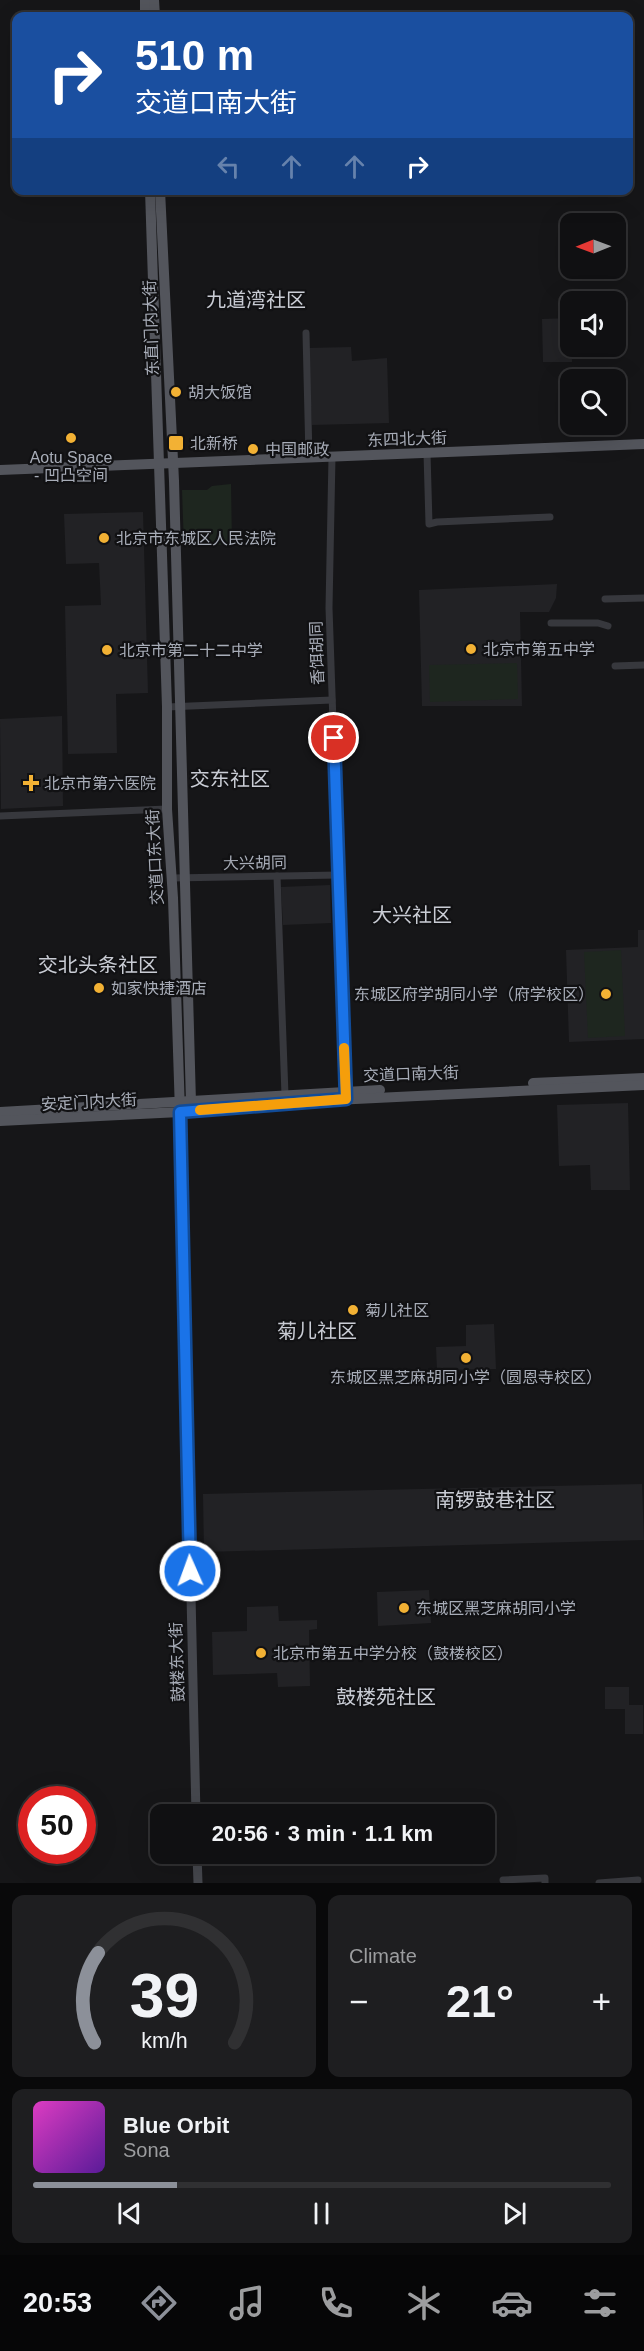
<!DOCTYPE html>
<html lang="en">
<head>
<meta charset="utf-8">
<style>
	:root { --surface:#101012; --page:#1e1e20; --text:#f1f3f6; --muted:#9c9d9f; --line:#303032; --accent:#8c9099 }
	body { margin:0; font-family:Helvetica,"Noto Sans SC",sans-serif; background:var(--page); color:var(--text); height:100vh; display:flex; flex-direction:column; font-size:22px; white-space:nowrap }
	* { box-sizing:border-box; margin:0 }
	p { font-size:20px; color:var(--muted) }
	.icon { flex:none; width:33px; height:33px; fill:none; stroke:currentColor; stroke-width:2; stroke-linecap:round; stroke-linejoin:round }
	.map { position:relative; height:1883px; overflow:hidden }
	.panel { display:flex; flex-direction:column; gap:12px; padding:12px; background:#09090a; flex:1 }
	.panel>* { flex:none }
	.banner { position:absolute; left:12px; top:12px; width:621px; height:183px; border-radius:12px; box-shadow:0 6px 24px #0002,0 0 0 2px var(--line); background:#1a4fa0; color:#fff; overflow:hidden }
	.needle { width:39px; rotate:269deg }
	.controls { position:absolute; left:560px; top:213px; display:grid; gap:12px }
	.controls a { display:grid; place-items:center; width:66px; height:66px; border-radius:12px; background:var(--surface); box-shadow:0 6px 24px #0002,0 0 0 2px var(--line); font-size:30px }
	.speed { position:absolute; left:18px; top:1786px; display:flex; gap:12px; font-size:30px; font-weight:700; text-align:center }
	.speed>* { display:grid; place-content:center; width:78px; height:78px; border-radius:50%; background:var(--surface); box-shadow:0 6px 24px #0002,0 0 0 2px var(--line); line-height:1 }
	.speed .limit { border:9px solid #d22; background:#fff; color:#111 }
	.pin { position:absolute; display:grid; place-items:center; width:51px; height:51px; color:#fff; margin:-26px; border:3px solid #fff; border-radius:50%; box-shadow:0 2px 6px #0007 }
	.me { position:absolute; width:66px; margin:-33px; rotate:358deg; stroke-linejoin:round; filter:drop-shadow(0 0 4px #0008) }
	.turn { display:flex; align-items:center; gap:21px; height:126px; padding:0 24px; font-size:27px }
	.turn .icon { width:78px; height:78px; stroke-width:2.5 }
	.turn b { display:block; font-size:42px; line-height:51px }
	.lanes { display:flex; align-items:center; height:57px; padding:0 24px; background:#0003; justify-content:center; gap:30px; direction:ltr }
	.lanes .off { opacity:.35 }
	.big { font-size:45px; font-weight:800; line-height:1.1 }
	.panel .tile { flex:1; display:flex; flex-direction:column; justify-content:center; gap:9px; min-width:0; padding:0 21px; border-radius:12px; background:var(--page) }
	.panel .dial { align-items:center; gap:0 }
	.dial svg { height:156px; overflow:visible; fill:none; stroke:var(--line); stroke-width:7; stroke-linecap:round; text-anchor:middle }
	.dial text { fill:var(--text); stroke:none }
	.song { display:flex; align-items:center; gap:18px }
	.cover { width:72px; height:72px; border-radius:9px; background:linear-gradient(135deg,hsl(310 70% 55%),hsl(270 70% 35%)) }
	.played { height:6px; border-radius:3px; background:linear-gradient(90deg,var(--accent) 25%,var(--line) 25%) }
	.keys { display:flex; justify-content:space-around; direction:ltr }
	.heat { display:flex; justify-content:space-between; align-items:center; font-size:33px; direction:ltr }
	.panel .tiles { flex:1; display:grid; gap:12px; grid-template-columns:1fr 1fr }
	.tile:last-child { grid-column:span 2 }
	.trip { position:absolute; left:150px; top:1804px; width:345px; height:60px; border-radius:12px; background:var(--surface); box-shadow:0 6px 24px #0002,0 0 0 2px var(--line); font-weight:800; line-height:60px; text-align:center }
	.menu { display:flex; height:96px; justify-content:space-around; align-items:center; background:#060607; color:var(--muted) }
	.menu .icon { width:42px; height:42px }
	.menu .current { color:var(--accent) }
	.menu b { font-size:27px; color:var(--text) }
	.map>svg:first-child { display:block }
	.built { fill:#222225 }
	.green { fill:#1e261f }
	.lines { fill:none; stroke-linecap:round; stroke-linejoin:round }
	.street { stroke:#37383d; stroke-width:7 }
	.secondary { stroke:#45474d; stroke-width:9 }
	.primary { stroke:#53555c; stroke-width:10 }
	.route-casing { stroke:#114b97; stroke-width:15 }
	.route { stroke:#1a73e8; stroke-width:10 }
	.slow { stroke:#f59e0b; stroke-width:10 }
	.poi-dot { fill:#f2b134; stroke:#111113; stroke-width:2 }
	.labels { text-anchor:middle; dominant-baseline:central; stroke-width:4.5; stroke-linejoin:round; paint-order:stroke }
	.street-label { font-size:16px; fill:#a8adb8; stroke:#111113 }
	.poi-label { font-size:16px; fill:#a8adb8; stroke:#111113; text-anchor:start }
	.quarter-label { font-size:20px; fill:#c9ccd4; stroke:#111113 }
</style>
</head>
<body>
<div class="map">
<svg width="644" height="1883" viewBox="0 0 644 1883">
	<rect width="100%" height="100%" fill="#161618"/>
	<g class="built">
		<polygon points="570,318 572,362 543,362 542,319"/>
		<polygon points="351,347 352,361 387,358 389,423 312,425 308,348"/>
		<polygon points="143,512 148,693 116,694 117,753 68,754 65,606 101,605 99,563 66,564 64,514"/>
		<polygon points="557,584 556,598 549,612 520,612 522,706 422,706 419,590"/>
		<polygon points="62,716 63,806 1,809 0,719"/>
		<polygon points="330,885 331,923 283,925 281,887"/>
		<polygon points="638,930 644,930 644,1039 569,1042 566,950 638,947"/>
		<polygon points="628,1103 630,1190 591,1190 590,1165 559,1166 557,1105"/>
		<polygon points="494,1324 496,1369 437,1370 436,1347 466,1346 466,1325"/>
		<polygon points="642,1484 644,1540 204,1552 203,1494"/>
		<polygon points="429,1590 431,1623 378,1626 377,1592"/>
		<polygon points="278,1606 279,1621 317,1620 317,1629 309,1630 310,1686 278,1687 277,1673 213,1675 212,1632 247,1631 247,1607"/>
		<polygon points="605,1687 629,1687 629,1705 643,1705 643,1734 625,1734 625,1709 605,1709"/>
	</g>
	<g class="green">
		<polygon points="231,484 232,544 184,547 182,490 207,490 212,486"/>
		<polygon points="517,663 518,699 430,702 429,665"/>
		<polygon points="621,950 625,1036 588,1038 584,952"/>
	</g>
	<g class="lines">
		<g class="street">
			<polyline points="306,333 309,458"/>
			<polyline points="427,453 429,524 437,522 550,517"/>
			<polyline points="332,457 329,608 346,1094"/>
			<polyline points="605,599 644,598"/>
			<polyline points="551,623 598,623 608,626"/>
			<polyline points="615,666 644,665"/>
			<polyline points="167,707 332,700"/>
			<polyline points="0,816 167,809"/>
			<polyline points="277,876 285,1095"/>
			<polyline points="172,878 338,875"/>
			<polyline points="503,1880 545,1878 545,1883"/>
			<polyline points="599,1883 638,1880"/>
		</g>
		<g class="secondary">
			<polyline points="180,1112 196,1815"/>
			<polyline points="197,1854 198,1883"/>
		</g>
		<g class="primary">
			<polyline points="145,0 145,16"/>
			<polyline points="154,0 155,16"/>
			<polyline points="150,190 167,707 167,809 173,898 180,1112"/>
			<polyline points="160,190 174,481 191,1103"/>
			<polyline points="0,470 644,444"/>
			<polyline points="533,1083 644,1078"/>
			<polyline points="0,1112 380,1090"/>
			<polyline points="0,1121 180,1112 273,1103 644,1085"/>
		</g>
	</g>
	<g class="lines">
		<defs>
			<polyline id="route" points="190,1571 180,1112 346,1099 334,738"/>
		</defs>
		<use href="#route" class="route-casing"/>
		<use href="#route" class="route"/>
		<polyline class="slow" points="200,1110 346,1099 344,1048"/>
	</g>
	<g class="poi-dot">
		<circle cx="176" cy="392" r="6"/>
		<circle cx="71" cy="438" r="6"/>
		<rect x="168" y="435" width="16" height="16" rx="3"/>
		<circle cx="253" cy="449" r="6"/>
		<circle cx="104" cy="538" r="6"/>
		<circle cx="471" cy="649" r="6"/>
		<circle cx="107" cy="650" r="6"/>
		<path d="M28 774h6v6h6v6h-6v6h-6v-6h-6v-6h6z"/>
		<circle cx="99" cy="988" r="6"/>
		<circle cx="606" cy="994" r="6"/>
		<circle cx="353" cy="1310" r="6"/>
		<circle cx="466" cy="1358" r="6"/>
		<circle cx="404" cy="1608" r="6"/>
		<circle cx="261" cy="1653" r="6"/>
	</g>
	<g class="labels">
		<g class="street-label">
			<text transform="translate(151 328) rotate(-92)">东直门内大街</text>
			<text transform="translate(407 439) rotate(-2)">东四北大街</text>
			<text transform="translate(317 653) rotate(-92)">香饵胡同</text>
			<text transform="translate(155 857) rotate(-93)">交道口东大街</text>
			<text transform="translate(255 863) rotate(-1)">大兴胡同</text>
			<text transform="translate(411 1074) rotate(-2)">交道口南大街</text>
			<text transform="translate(89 1102) rotate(-3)">安定门内大街</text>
			<text transform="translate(177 1662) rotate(-92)">鼓楼东大街</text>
		</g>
		<g class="poi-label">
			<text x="188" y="392">胡大饭馆</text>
			<text x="190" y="443">北新桥</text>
			<text x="265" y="449">中国邮政</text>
			<text x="71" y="457" text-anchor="middle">Aotu Space<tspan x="71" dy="18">- 凹凸空间</tspan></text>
			<text x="116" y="538">北京市东城区人民法院</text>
			<text x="483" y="649">北京市第五中学</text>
			<text x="119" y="650">北京市第二十二中学</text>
			<text x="44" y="783">北京市第六医院</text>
			<text x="111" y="988">如家快捷酒店</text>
			<text x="594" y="994" text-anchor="end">东城区府学胡同小学（府学校区）</text>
			<text x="365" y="1310">菊儿社区</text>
			<text x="466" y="1377" text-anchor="middle">东城区黑芝麻胡同小学（圆恩寺校区）</text>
			<text x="416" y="1608">东城区黑芝麻胡同小学</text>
			<text x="273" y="1653">北京市第五中学分校（鼓楼校区）</text>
		</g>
		<g class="quarter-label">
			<text x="256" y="300">九道湾社区</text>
			<text x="230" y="779">交东社区</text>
			<text x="412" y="915">大兴社区</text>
			<text x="98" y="965">交北头条社区</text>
			<text x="317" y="1331">菊儿社区</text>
			<text x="495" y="1500">南锣鼓巷社区</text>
			<text x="386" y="1697">鼓楼苑社区</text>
		</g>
	</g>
</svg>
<div class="controls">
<a><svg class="needle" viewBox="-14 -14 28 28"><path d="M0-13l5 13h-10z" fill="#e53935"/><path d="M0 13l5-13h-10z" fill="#9c9d9f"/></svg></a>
<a><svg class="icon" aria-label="sound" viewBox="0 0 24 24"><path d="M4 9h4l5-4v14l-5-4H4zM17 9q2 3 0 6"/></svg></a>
<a><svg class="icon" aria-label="search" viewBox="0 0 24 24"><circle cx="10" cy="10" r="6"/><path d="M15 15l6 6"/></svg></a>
</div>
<div class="speed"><div class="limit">50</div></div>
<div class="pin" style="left:334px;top:738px;background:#d93025"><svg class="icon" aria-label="arrive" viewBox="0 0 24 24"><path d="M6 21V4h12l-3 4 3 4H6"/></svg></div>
<svg class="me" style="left:190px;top:1571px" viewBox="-20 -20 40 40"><circle r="17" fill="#1a73e8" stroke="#fff" stroke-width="3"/><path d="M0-11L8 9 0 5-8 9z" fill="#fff"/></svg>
<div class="trip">20:56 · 3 min · 1.1 km</div>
<div class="banner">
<div class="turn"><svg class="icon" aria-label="right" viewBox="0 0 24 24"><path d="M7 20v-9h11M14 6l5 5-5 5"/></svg><div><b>510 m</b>交道口南大街</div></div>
<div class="lanes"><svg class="icon off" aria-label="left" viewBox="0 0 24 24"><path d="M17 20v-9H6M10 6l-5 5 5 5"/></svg><svg class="icon off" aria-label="ahead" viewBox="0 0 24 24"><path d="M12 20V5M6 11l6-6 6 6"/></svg><svg class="icon off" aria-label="ahead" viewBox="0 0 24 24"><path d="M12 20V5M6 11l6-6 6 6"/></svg><svg class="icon" aria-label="right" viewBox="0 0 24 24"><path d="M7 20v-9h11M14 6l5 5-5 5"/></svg></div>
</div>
</div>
<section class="panel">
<div class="tiles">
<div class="tile dial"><svg viewBox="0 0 100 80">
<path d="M14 69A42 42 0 1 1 86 69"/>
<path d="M14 69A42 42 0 0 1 16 23" stroke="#8c9099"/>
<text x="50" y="56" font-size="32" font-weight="700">39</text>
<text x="50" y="72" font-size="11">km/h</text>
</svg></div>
<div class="tile"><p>Climate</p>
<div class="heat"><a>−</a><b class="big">21°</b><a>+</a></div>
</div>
<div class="tile">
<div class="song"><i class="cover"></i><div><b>Blue Orbit</b><p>Sona</p></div></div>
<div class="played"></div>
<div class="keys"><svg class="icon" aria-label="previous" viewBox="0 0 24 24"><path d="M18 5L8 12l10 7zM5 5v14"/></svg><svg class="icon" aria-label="pause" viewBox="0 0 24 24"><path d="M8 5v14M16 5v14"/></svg><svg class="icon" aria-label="next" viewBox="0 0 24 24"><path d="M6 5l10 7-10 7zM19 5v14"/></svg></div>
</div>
</div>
</section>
<nav class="menu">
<b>20:53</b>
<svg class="icon current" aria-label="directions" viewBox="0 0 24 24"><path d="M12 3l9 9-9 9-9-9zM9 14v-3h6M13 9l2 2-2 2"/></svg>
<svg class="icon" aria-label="music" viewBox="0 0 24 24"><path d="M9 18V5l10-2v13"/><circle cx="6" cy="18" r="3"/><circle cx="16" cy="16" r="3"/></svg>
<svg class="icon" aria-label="phone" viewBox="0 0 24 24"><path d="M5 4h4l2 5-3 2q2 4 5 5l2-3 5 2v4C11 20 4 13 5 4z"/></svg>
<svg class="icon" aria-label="climate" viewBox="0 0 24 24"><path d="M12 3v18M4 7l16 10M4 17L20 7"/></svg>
<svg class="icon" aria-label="car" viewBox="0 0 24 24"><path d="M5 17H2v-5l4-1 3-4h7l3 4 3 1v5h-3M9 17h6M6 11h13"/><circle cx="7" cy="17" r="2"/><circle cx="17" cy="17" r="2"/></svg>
<svg class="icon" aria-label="filters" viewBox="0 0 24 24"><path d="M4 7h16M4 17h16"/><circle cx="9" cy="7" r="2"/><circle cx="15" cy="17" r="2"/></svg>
</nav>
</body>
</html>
